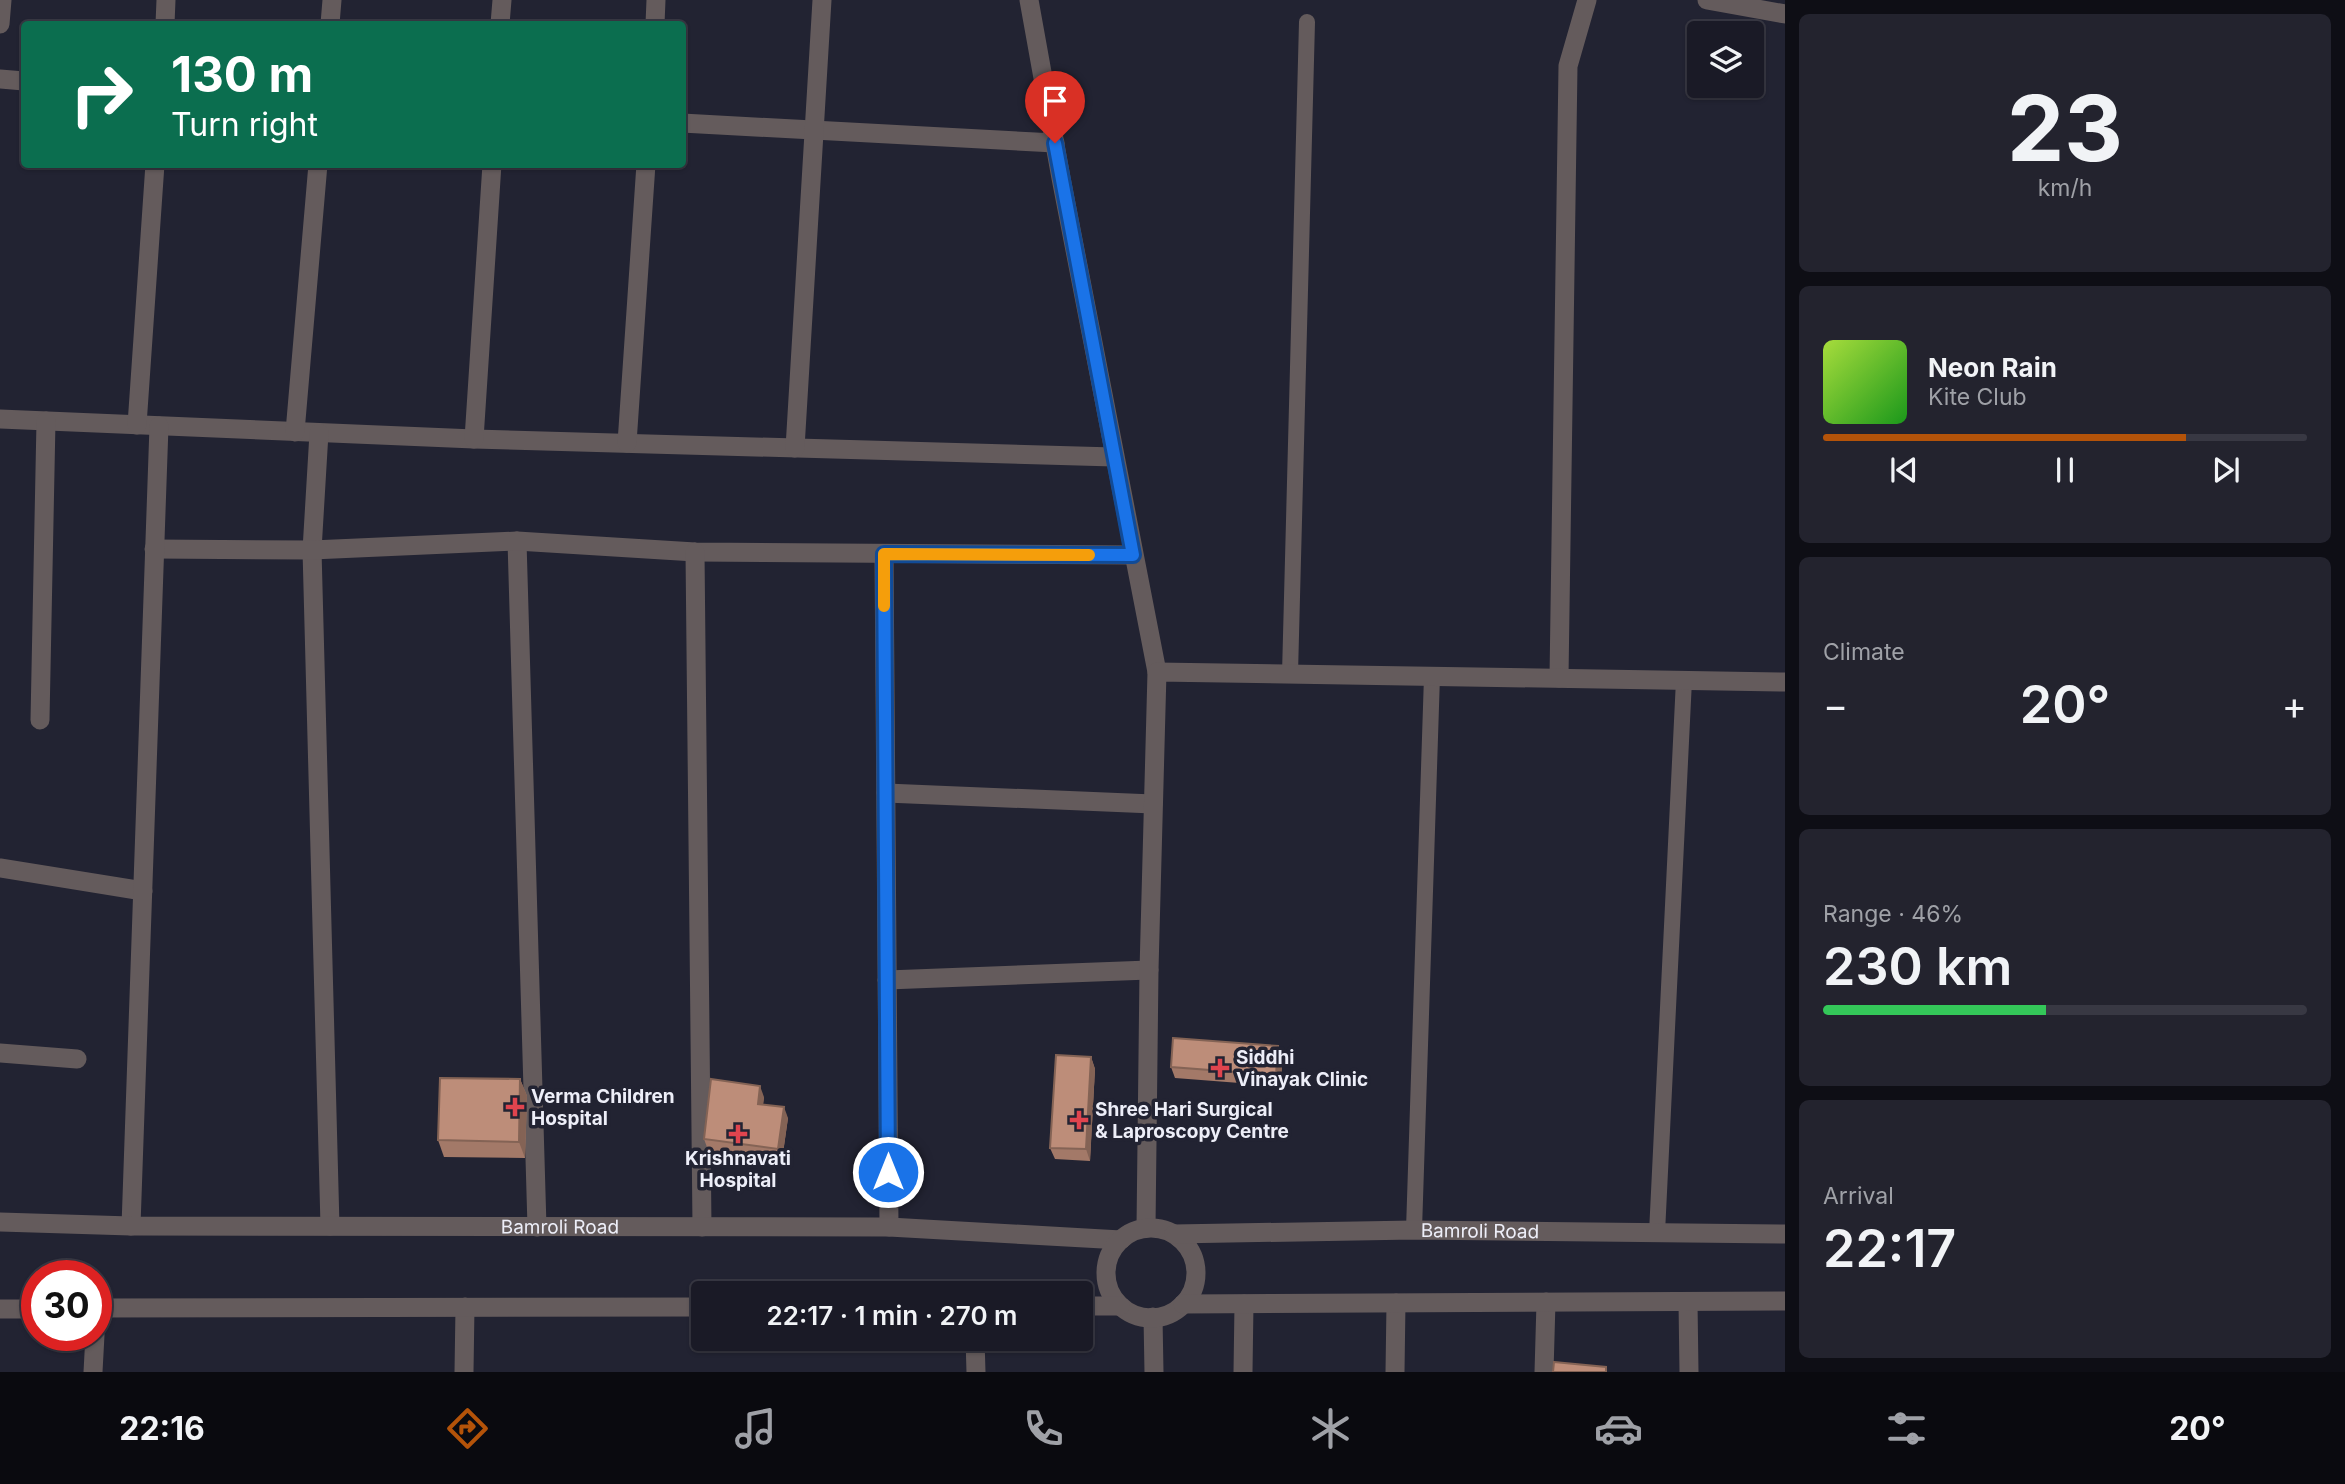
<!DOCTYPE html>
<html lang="en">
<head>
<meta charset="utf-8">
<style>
	:root { --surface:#1a1a26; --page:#23232e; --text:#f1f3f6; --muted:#9fa1a7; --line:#383843; --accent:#b45309 }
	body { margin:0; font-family:Inter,sans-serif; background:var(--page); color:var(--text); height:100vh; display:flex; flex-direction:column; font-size:26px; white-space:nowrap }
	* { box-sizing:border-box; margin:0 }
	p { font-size:23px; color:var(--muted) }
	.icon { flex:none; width:38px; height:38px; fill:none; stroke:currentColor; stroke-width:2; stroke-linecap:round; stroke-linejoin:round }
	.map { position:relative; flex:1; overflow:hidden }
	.sheet { display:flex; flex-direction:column; gap:14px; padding:14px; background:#0e0e15; width:560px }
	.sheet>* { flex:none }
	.banner { position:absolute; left:21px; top:21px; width:665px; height:147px; border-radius:7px; box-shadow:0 2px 5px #0004,0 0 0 2px var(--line); background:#0b6e4f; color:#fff; overflow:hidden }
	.fabs { position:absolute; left:1687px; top:21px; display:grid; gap:14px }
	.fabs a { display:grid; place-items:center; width:77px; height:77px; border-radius:7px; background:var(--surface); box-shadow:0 2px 5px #0004,0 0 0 2px var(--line); font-size:35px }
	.speed { position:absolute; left:21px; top:1260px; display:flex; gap:14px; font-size:35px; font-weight:700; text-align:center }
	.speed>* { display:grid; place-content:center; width:91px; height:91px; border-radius:50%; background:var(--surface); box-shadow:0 2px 5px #0004,0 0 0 2px var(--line); line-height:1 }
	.speed .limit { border:10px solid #d22; background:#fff; color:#111 }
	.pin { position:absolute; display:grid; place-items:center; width:60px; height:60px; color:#fff; margin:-72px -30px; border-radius:50% 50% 50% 0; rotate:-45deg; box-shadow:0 0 7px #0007 }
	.pin .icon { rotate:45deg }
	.me { position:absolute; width:77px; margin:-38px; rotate:0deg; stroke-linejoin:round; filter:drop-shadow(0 0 5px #0008) }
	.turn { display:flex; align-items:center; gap:24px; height:147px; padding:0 35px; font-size:32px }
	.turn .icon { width:91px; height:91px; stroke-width:2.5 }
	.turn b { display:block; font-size:49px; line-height:60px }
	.big { font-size:52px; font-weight:600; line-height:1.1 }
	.sheet .tile { flex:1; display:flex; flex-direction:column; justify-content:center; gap:10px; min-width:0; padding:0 24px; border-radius:10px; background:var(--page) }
	.sheet .dial { align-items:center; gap:0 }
	.dial b { font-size:91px; line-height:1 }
	.song { display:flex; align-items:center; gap:21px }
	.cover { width:84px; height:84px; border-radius:10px; background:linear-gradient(135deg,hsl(80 70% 55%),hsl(120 70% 35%)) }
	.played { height:7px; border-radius:4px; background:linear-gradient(90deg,var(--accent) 75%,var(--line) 75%) }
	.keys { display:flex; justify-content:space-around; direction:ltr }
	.heat { display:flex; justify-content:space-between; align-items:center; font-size:38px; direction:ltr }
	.charge { height:10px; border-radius:5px; background:linear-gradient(90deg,#34c759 46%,var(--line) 0) }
	.trip { position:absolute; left:691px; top:1281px; width:402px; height:70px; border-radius:7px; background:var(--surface); box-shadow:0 2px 5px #0004,0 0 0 2px var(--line); font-weight:600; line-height:70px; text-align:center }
	.menu { display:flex; height:112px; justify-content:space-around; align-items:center; background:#0a0a0f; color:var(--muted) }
	.menu .icon { width:49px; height:49px }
	.menu .on { color:var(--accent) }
	.menu b { font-size:32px; color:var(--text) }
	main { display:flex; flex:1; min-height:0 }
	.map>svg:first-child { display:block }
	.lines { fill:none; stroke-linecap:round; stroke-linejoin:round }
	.service { stroke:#645b5c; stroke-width:16 }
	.minor { stroke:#645b5c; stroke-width:19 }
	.tertiary { stroke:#645b5c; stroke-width:19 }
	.wall { fill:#a37968 }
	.shaded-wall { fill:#846355 }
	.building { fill:#bd8d79; stroke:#846355; stroke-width:2 }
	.route-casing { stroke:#114b97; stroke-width:18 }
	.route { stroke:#1a73e8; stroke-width:12 }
	.slow { stroke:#f59e0b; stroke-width:12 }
	.health-dot { fill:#e0444e; stroke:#222332; stroke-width:2.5 }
	.labels { text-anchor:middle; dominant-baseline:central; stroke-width:7; stroke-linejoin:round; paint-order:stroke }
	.poi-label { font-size:19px; font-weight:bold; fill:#edeef8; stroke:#222332; text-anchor:start }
	.street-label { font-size:19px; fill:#edeef8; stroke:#222332 }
</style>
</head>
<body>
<main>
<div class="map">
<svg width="1785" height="1372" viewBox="0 0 1785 1372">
	<rect width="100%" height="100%" fill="#222332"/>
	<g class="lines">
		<g class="service">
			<polyline points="1290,674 1307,22"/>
			<polyline points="1414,1230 1432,676"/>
			<polyline points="1657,1233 1684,680"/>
		</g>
		<g class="minor">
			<polyline points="1029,0 1061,178 1157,672"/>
			<polyline points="1707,0 1785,14"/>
			<polyline points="0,24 2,0"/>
			<polyline points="165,24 166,0"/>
			<polyline points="330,24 332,0"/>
			<polyline points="500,24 502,0"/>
			<polyline points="655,24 656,0"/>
			<polyline points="0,79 24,81"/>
			<polyline points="682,123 1055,143"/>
			<polyline points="0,419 474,439 1114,457"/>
			<polyline points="137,425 155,164"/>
			<polyline points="295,432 318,164"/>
			<polyline points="319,433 312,550 330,1226"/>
			<polyline points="474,439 492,164"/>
			<polyline points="627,443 646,164"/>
			<polyline points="795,448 822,0"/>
			<polyline points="517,541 537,1227"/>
			<polyline points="154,549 312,550 517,541 695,552 1133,555"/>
			<polyline points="695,552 702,1227"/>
			<polyline points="884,554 889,1227"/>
			<polyline points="1559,678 1568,66 1587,0"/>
			<polyline points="40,720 46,421"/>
			<polyline points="886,793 1153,804"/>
			<polyline points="0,868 143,891"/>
			<polyline points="887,980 1149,970"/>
			<polyline points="0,1053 77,1059"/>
			<polyline points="131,1226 159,426"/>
			<polyline points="1146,1228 1149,970 1157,672 1785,682"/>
			<polyline points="1688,1302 1689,1372"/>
			<polyline points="1153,1317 1154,1372"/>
			<polyline points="975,1339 976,1372"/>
			<polyline points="93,1372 95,1335"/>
			<polyline points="464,1372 465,1307"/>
			<polyline points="1243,1372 1244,1304"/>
			<polyline points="1395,1372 1396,1303"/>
			<polyline points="1544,1372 1546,1302"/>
		</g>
		<g class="tertiary">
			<path id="s1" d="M0 1222 131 1226 889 1227 1121 1240"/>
			<circle cx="1151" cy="1273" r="45"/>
			<path id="s2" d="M1174 1234 1414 1230 1785 1234"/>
			<polyline points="1183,1304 1785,1301"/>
			<polyline points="1082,1306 1120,1306"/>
			<polyline points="96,1308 704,1307"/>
			<polyline points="0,1309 37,1309"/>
		</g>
	</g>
	<g class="wall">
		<polygon points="1278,1046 1283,1057 1280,1086 1175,1078 1171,1067"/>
		<polygon points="1091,1057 1095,1069 1090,1161 1055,1159 1050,1148"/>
		<polygon points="520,1079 527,1096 525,1158 444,1157 438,1140"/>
		<polygon points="764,1097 763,1104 788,1118 782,1160 708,1150 704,1139"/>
	</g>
	<g class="shaded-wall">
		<polygon points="1278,1046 1283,1057 1280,1086 1276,1075"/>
		<polygon points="1091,1057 1095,1069 1090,1161 1086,1149"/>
		<polygon points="520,1079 527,1096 525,1158 519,1142"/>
		<polygon points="760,1086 764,1097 762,1115 758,1104"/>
		<polygon points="784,1107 788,1118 782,1160 778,1149"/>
	</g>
	<g class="building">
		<polygon points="1173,1038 1278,1046 1276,1075 1171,1067"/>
		<polygon points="1056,1055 1091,1057 1086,1149 1050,1148"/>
		<polygon points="440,1078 520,1079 519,1142 438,1140"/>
		<polygon points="711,1079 760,1086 758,1104 784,1107 778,1149 704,1139"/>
		<polygon points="1554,1362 1606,1367 1606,1372 1553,1372"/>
	</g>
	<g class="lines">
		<defs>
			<polyline id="route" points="888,1172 884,554 1133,555 1055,143"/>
		</defs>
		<use href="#route" class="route-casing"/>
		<use href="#route" class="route"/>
		<polyline class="slow" points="884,606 884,554 1089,555"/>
	</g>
	<g class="health-dot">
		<path d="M1216.5 1057.5h7v7h7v7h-7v7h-7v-7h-7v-7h7z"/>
		<path d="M511.5 1096.5h7v7h7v7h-7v7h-7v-7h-7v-7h7z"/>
		<path d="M1075.5 1109.5h7v7h7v7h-7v7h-7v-7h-7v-7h7z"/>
		<path d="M734.5 1123.5h7v7h7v7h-7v7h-7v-7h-7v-7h7z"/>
	</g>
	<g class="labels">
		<g class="poi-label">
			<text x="1236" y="1057">Siddhi<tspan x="1236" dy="22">Vinayak Clinic</tspan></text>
			<text x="531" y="1096">Verma Children<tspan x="531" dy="22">Hospital</tspan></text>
			<text x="1095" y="1109">Shree Hari Surgical<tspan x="1095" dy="22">&amp; Laproscopy Centre</tspan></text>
			<text x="738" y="1158" text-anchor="middle">Krishnavati<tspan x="738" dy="22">Hospital</tspan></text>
		</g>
		<g class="street-label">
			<text stroke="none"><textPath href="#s1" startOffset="560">Bamroli Road</textPath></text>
			<text stroke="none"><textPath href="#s2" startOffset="306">Bamroli Road</textPath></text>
		</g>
	</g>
</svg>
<div class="fabs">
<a><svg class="icon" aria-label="layers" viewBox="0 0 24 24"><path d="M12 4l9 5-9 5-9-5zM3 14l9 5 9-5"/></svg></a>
</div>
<div class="speed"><div class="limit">30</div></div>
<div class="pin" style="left:1055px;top:143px;background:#d93025"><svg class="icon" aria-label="arrive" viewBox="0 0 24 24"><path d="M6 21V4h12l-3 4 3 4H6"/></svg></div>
<svg class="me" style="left:888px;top:1172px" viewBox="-20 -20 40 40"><circle r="17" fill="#1a73e8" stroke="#fff" stroke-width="3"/><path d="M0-11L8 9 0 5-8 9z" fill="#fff"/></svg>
<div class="trip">22:17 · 1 min · 270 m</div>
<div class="banner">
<div class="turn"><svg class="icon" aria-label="right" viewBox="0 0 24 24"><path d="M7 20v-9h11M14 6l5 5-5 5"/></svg><div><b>130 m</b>Turn right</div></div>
</div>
</div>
<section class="sheet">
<div class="tile dial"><b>23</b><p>km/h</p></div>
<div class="tile">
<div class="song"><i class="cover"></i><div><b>Neon Rain</b><p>Kite Club</p></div></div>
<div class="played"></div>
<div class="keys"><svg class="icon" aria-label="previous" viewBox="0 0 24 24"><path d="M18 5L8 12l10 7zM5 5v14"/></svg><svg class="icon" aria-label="pause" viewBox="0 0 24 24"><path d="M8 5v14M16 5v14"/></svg><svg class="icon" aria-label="next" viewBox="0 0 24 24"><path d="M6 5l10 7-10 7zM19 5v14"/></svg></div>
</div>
<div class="tile"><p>Climate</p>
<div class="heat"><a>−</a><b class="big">20°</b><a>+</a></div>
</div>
<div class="tile"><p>Range · 46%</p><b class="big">230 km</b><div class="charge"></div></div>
<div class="tile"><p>Arrival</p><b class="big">22:17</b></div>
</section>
</main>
<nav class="menu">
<b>22:16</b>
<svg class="icon on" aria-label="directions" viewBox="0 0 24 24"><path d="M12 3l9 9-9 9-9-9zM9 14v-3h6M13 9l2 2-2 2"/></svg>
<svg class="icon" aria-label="music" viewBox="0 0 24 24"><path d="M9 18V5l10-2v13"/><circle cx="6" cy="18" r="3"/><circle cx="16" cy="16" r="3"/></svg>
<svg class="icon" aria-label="phone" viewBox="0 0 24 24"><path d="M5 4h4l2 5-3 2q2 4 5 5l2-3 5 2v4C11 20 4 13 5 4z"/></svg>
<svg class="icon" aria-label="climate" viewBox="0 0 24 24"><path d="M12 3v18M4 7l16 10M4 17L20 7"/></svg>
<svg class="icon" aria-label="car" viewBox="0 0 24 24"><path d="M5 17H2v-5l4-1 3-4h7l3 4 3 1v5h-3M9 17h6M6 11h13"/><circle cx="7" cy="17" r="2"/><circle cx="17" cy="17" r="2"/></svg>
<svg class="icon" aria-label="filters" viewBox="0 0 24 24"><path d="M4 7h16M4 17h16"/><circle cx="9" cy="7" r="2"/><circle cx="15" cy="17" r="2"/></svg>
<b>20°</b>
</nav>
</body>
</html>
